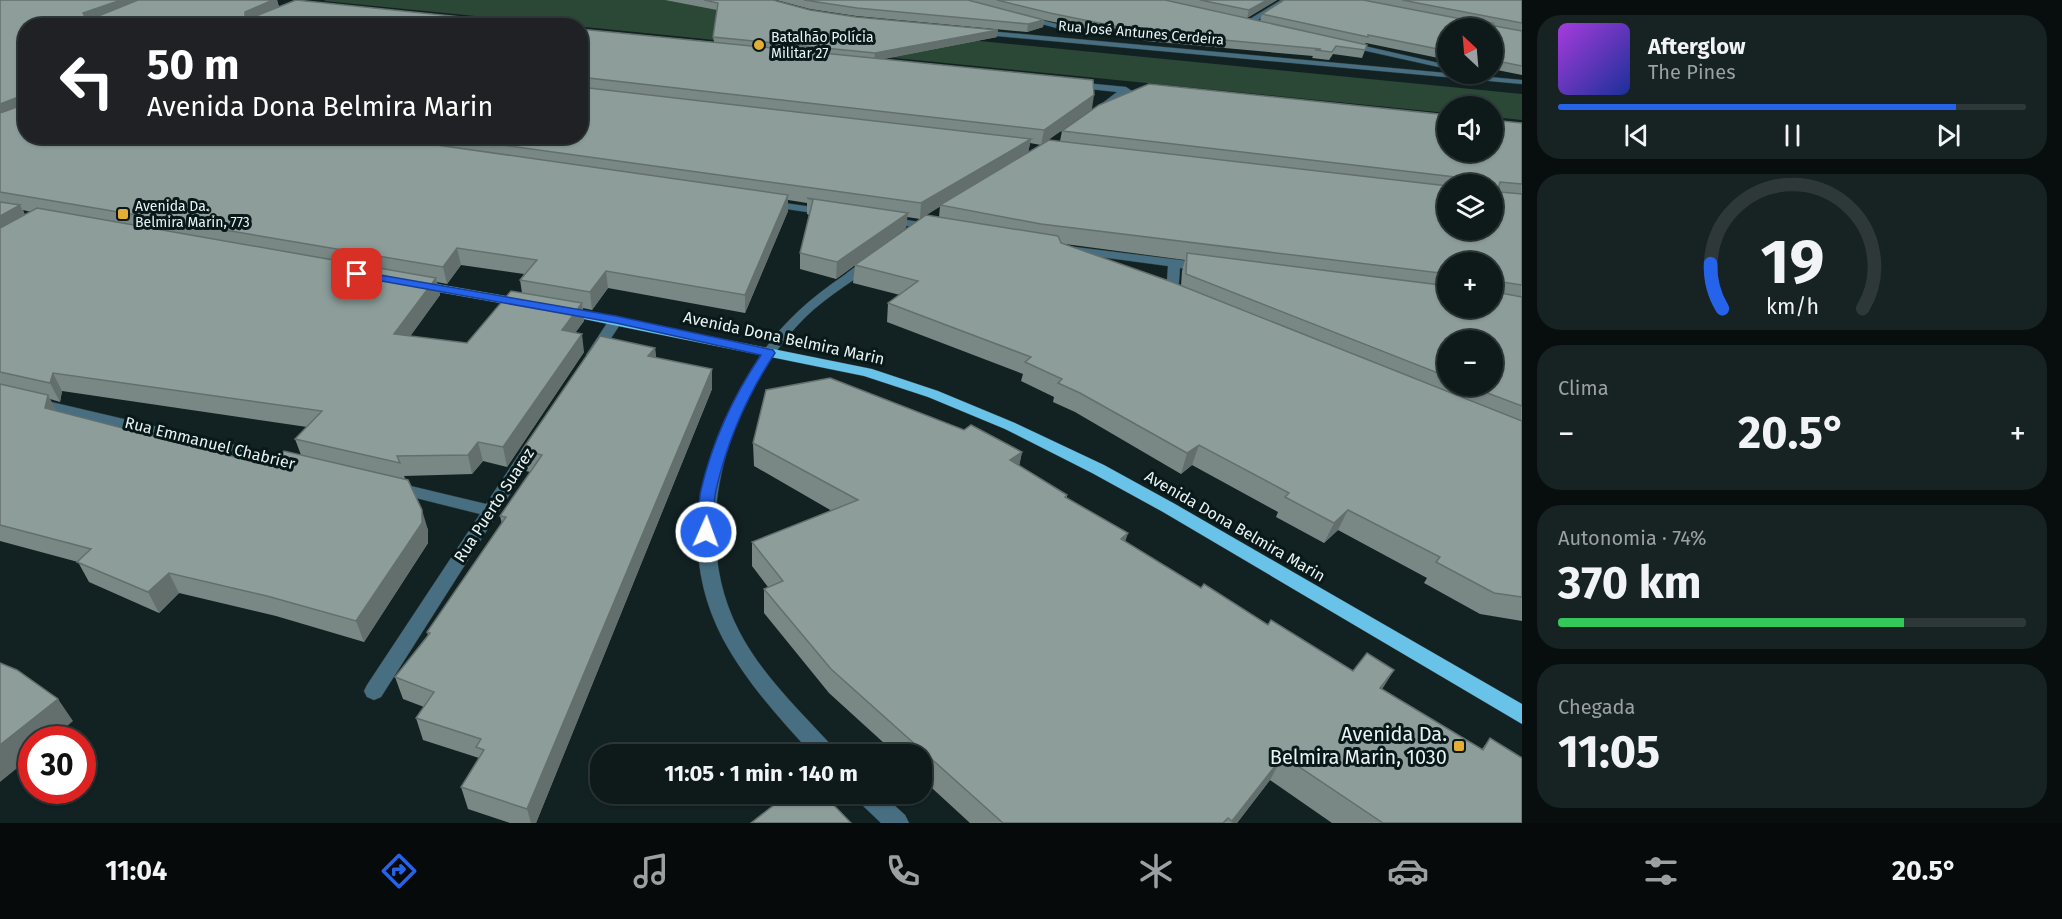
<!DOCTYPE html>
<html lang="pt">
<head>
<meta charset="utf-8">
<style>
	:root { --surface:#0e191a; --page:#172223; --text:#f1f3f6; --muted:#9ba0a2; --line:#2e3839; --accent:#2563eb }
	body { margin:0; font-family:"Fira Sans",sans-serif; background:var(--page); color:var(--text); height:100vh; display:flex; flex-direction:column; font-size:22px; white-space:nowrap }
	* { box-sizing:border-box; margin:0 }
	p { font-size:20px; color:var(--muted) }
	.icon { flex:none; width:33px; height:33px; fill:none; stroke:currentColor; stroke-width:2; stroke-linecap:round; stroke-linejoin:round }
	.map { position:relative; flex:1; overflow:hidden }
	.side { display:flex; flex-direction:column; gap:15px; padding:15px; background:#080e0e; width:540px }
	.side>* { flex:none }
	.banner { position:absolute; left:18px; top:18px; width:570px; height:126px; border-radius:24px; box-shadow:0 2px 4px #0004,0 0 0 2px var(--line); background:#202124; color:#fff; overflow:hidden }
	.needle { width:39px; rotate:334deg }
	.controls { position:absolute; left:1437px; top:18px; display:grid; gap:12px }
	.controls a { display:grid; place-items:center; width:66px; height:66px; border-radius:50%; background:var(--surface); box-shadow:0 2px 4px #0004,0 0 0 2px var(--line); font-size:30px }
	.speed { position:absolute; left:18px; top:726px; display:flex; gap:12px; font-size:30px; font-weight:700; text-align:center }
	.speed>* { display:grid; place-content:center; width:78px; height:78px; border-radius:50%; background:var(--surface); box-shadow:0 2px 4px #0004,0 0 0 2px var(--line); line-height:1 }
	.speed .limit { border:9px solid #d22; background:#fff; color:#111 }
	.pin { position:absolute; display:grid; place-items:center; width:51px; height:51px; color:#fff; margin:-26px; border-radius:12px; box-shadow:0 3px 9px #0006 }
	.me { position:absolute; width:66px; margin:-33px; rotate:2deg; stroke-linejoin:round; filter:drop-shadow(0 0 4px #0008) }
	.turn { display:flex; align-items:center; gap:21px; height:126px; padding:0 30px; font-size:27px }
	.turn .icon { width:78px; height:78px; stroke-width:2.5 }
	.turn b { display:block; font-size:42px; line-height:51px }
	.big { font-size:45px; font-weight:700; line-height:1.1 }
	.side .tile { flex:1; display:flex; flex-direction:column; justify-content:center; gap:9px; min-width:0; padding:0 21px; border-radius:24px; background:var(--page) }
	.side .dial { align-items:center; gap:0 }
	.dial svg { height:156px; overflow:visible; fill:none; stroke:var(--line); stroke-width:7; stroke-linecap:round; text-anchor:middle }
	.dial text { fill:var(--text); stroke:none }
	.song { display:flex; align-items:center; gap:18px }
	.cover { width:72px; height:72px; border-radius:9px; background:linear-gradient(135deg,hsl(280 70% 55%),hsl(230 70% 35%)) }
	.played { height:6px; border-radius:3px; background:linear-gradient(90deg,var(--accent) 85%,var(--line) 85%) }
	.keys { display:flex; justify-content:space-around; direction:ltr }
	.heat { display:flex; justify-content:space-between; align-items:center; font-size:33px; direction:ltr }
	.charge { height:9px; border-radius:4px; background:linear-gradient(90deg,#34c759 74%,var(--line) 0) }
	.trip { position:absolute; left:590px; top:744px; width:342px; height:60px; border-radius:24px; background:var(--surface); box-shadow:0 2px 4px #0004,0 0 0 2px var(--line); font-weight:700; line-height:60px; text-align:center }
	.dock { display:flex; height:96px; justify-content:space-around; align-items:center; background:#060a0a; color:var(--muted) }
	.dock .icon { width:42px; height:42px }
	.dock .active { color:var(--accent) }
	.dock b { font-size:27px; color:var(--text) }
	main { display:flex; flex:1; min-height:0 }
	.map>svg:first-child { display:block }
	.green { fill:#2a4835 }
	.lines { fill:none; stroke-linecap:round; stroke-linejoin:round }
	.minor-casing { stroke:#303f40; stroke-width:1 }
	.primary-casing { stroke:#303f40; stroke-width:1 }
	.minor { fill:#476f81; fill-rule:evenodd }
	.primary { fill:#69c2e7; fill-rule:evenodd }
	.wall { fill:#798884; fill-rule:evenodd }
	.shaded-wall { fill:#636f6c }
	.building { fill:#8d9e9a; stroke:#636f6c; stroke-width:1.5 }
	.route { fill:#2563eb; stroke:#184099; stroke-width:1.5 }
	.poi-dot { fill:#e4ae35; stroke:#091819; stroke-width:2 }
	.labels { text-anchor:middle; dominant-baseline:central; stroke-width:6; stroke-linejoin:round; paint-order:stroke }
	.far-street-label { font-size:14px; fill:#ebf4f5; stroke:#091819 }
	.far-poi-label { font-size:14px; fill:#ebf4f5; stroke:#091819; text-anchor:start }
	.street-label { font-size:16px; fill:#ebf4f5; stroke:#091819 }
	.near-poi-label { font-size:20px; fill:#ebf4f5; stroke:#091819; text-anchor:end }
</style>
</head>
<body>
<main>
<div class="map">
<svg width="1522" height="823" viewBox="0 0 1522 823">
	<rect width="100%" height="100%" fill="#122122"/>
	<polygon class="green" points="326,0 726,0 838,27 1522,94 1522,120 1493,117 1492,106 1448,106 1447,113 324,1"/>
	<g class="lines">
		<defs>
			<g id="minor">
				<polygon points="1281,0 1289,0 1252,24 1245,22"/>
				<polygon points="1025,16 1089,32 1090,34 1086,36 1023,19"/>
				<polygon points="978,30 1522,80 1522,84 975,34"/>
				<polygon points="1347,42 1443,64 1447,66 1443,68 1344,46 1343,44"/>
				<polygon points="1074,82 1126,87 1132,91 1099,113 1096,112 1096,108 1117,92 1071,87 1071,83"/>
				<polygon points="770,201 827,209 832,212 827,215 766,206 766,202"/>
				<polygon points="886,217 934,224 940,227 934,230 882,222 880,220"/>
				<polygon points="1067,246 1204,263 1210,267 1204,271 1180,268 1178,295 1172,299 1166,295 1168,266 1063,252 1061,250"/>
				<path d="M870 259 876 263 874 266C847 285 818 302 796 327 725 406 688 533 739 631 761 674 800 711 833 747L836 754H812C780 719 746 682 723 639 672 542 704 440 762 353 784 321 811 298 843 276 851 270 860 262 870 259Z"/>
				<polygon points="616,316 623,320 598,358 593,359 588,358 586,355 611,317"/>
				<polygon points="0,390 295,459 301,460 303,464 301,468 295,469 0,398"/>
				<polygon points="535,437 543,442 381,697 374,700 367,697 364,691 367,685 480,514 388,491 386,487 388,483 394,482 486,504 529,439"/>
				<polygon points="855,794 882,794 905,815 909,823 881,823 858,801"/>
			</g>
			<g id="primary">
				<polygon points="420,281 523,299 529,303 523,307 416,288 414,285 416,282"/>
				<polygon points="564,307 872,369 938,391 1015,423 1104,465 1175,504 1522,704 1522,724 1163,512 1092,473 1005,429 928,397 864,376 559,314 558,311"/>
			</g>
		</defs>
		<use href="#minor" class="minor-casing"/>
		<use href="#primary" class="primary-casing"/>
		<use href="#minor" class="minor"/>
		<use href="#primary" class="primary"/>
	</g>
	<g class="wall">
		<path d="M0 0H277L279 7 26 136H580V29L714 42 713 37 717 10 665 0H773L810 10 997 37 883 59 1092 109 1041 145 1030 143 1028 153 1060 141 1062 131 1522 123V621L1480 614 1424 583 1427 578 1338 530 1324 543 1276 517 1278 512 1192 465 1181 474 1075 412 1053 402 1054 397 1021 381 1023 374 887 322 888 303 900 295 853 283 855 265 939 217 940 206 920 219 907 217 906 228 836 279 800 269V253L809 215 807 214V203L788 200V211L745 313 608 288 592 310 583 308 584 321 575 333 584 352 507 467 483 461 472 474 404 476 428 530V543L364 642 276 616 179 593 159 613 89 582 78 562 0 541ZM1448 184H1492L1448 230ZM23 210 31 212 25 215ZM1065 244 1185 260 1182 271 1181 286ZM1448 262 1492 308H1448ZM461 265 524 274 520 280 522 293 467 343 410 336 440 295 437 282 447 284ZM1448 340 1492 386H1448ZM62 391 307 427 295 439 301 455 270 466 56 411 50 399 60 402Z"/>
		<polygon points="776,0 1277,0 1247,18 1260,21 1262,14 1284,0 1522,0 1522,75 1492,69 1492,28 1448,28 1448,60 1366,43 1365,44 1367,45 1362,58 1333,54 1329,60 1312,58 1313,56 1146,41 1044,20 1043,27 1027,32 856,16 810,9"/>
		<polygon points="655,348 656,358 712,369 712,389 536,823 510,823 468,809 461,787 479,758 423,740 416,718 424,707 403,699 395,677 428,636 427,632 502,524 500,516 530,472 526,471 522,450"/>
		<polygon points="964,430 1022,452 1019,466 1067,495 1067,498 1128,533 1125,541 1201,588 1353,671 1394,670 1382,689 1482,749 1490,738 1522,823 1332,823 1270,780 1237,823 970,823 921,778 921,754 896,754 829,693 764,613 764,589 768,587 752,566 752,542 832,511 754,466 753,443"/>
	</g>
	<g class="shaded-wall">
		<polygon points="121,0 136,0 138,6 88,25 83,13"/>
		<polygon points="273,0 277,0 280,10 248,24 245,12"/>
		<polygon points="1267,0 1277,0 1247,18 1249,10"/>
		<polygon points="1044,20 1043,27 1027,32 1028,24"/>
		<polygon points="998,30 997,37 874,61 875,53"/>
		<polygon points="1094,95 1092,109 1041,145 1044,130"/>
		<polygon points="21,96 26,106 0,120 0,104"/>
		<polygon points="1031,139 1028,153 920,219 921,203"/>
		<polygon points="788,195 788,211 745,313 745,295"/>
		<polygon points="20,205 28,221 0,236 0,216"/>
		<polygon points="908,213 906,228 836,279 837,262"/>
		<polygon points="457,248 461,265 447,284 443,267"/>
		<polygon points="606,271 608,288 592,310 590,292"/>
		<polygon points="436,278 440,295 399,352 394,334"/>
		<polygon points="582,303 584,321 564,348 562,330"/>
		<polygon points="582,334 584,352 507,467 503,447"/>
		<polygon points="655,348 657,367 648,356"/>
		<polygon points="712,369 712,389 536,823 531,823 527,809"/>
		<polygon points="53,373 62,391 60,402 50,383"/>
		<polygon points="48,395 58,414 45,408"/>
		<polygon points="478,442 483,461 472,474 468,455"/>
		<polygon points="1199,445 1192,465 1181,474 1187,453"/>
		<polygon points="1022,452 1017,476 1010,460"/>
		<polygon points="422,510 428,530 428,543 364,642 356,621"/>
		<polygon points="1348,510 1338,530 1324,543 1334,523"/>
		<polygon points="1128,533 1120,557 1121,539"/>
		<polygon points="169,573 179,593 159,613 148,592"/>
		<polygon points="1394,670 1379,694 1380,688"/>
		<polygon points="58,699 73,721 51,740 32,740 32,756 0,782 0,745"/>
		<polygon points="1283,756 1270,780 1237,823 1231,823"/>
	</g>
	<g class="building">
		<polygon points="0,0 121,0 83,13 85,17 96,17 138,0 273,0 245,12 245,17 256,16 296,0 548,26 26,26 26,136 374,136 788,195 745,295 606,271 590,292 520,280 537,260 457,248 443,267 0,192 0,113 20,106 21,96 0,104"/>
		<polygon points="704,0 773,0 810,10 856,17 998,30 875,53 713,37 718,3"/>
		<polygon points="804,0 968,0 1044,20 1028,24 857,8"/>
		<polygon points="997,0 1165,0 1367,45 1365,50 1336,46 1332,52 1315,50 1321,49 1148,33 1050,13"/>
		<polygon points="1200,0 1267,0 1249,10"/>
		<polygon points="1284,0 1363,0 1482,23 1493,23 1495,26 1522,31 1522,66 1492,60 1492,28 1448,28 1448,51 1368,35 1368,37 1262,14"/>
		<polygon points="1402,0 1522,0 1522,23"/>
		<polygon points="580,29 1093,80 1094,95 1044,130 580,77"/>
		<polygon points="1149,84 1448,115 1448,152 1492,152 1492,120 1522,123 1522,184 1500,182 1498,190 1500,192 1522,194 1522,285 1502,282 1495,292 1522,297 1522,406 1469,386 1492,386 1492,340 1448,340 1448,377 1186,274 1187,253 1448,286 1448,308 1492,308 1492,262 1448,262 1448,274 1041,224 940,205 1049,140 1448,186 1448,230 1492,230 1492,184 1457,184 1455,177 1062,131 1099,105"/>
		<polygon points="580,87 1031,139 921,203 438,136 580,136"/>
		<polygon points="807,198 908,213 837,262 800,253 813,200"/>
		<polygon points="0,202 20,205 0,216"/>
		<polygon points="37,208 436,278 394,334 467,343 511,291 582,303 562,330 582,334 503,447 478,442 468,455 397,456 400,463 295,439 322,411 53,373 50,383 0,372 0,228"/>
		<polygon points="926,215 1058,236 1061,243 1172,282 1522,421 1522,597 1494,593 1436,562 1440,557 1348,510 1334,523 1285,497 1289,493 1199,445 1187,453 1080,393 1058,383 1062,379 1025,362 1031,357 888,303 918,281 855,265"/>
		<polygon points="600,336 655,348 648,356 712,369 527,809 461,787 484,750 476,747 481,739 416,718 434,692 395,677 430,633 427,632 506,517 500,516 542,455 522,450"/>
		<polygon points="830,378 964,430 971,425 1022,452 1010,460 1067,495 1065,497 1128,533 1121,539 1201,588 1204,584 1268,625 1271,620 1353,671 1367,653 1394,670 1380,688 1483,750 1490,738 1522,758 1522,823 1383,823 1283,756 1232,821 1228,818 1223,823 1003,823 831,669 764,589 783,581 752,542 858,500 753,443 766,390"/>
		<polygon points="0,384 48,395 45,408 270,466 284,451 408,480 422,510 422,523 356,621 267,596 169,573 148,592 77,562 91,549 0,525"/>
		<polygon points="0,663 17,670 58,699 0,745"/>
		<polygon points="788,794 823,794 851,823 751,823"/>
	</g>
	<path class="route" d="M357 271 616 316 773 350 775 353C748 394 727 442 716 490 713 503 714 519 714 532L712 536H700L698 532C699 519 698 503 701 490 712 443 734 395 761 355L616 323 354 276 352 274Z"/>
	<g class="poi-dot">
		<circle cx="759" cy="45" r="6"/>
		<rect x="117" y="208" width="12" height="12" rx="3"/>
		<rect x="1453" y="740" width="12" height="12" rx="3"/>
	</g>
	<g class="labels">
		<g class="far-street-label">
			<text transform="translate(1141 33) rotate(5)">Rua José Antunes Cerdeira</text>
		</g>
		<g class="far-poi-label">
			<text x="771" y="37">Batalhão Polícia<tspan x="771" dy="16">Militar 27</tspan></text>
			<text x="135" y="206">Avenida Da.<tspan x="135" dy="16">Belmira Marin, 773</tspan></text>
		</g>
		<g class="street-label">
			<text transform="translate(784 338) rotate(12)">Avenida Dona Belmira Marin</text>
			<text transform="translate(210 443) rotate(14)">Rua Emmanuel Chabrier</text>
			<text transform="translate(494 505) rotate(-57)">Rua Puerto Suarez</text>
			<text transform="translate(1235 526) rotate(30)">Avenida Dona Belmira Marin</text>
		</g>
		<g class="near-poi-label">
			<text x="1447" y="734">Avenida Da.<tspan x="1447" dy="23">Belmira Marin, 1030</tspan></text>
		</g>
	</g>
</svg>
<div class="controls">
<a><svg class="needle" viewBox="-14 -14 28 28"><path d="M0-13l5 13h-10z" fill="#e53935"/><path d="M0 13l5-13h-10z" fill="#9ba0a2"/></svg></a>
<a><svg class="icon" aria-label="sound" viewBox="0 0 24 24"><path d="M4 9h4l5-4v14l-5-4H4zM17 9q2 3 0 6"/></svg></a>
<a><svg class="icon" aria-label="layers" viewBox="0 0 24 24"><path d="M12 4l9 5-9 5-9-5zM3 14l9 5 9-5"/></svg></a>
<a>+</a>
<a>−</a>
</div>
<div class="speed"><div class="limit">30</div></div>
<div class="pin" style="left:357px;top:274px;background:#d93025"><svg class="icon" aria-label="arrive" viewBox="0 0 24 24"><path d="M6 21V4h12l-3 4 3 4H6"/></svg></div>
<svg class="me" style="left:706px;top:532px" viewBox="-20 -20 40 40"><circle r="17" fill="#2563eb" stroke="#fff" stroke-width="3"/><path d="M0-11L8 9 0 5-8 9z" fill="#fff"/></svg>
<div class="trip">11:05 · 1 min · 140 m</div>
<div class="banner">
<div class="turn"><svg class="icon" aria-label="left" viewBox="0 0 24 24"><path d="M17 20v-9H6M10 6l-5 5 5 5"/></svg><div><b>50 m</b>Avenida Dona Belmira Marin</div></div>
</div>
</div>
<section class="side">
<div class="tile">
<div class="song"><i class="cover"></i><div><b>Afterglow</b><p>The Pines</p></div></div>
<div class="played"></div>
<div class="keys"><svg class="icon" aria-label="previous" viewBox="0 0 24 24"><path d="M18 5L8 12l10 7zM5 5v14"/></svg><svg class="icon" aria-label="pause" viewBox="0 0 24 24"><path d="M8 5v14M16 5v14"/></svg><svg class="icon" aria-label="next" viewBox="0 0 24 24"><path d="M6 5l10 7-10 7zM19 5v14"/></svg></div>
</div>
<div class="tile dial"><svg viewBox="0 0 100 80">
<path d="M14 69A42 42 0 1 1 86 69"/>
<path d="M14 69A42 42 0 0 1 8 46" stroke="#2563eb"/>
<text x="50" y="56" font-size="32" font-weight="700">19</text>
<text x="50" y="72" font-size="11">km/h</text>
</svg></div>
<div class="tile"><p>Clima</p>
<div class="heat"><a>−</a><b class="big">20.5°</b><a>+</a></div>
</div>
<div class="tile"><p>Autonomia · 74%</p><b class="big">370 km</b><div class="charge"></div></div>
<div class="tile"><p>Chegada</p><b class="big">11:05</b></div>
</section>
</main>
<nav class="dock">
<b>11:04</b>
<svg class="icon active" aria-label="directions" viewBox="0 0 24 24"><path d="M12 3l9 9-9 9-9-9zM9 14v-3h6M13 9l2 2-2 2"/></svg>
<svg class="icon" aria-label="music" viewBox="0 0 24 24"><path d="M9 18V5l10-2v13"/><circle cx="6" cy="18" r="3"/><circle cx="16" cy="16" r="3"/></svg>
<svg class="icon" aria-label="phone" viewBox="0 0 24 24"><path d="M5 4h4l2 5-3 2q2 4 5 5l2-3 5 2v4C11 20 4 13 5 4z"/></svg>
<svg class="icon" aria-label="climate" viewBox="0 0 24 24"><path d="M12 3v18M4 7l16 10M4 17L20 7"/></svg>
<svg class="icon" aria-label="car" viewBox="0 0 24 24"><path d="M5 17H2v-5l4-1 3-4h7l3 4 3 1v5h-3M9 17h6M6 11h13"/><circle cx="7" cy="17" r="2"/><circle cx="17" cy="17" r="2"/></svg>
<svg class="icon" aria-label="filters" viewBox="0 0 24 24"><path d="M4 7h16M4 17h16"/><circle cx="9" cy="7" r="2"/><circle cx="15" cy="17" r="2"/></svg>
<b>20.5°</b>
</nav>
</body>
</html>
